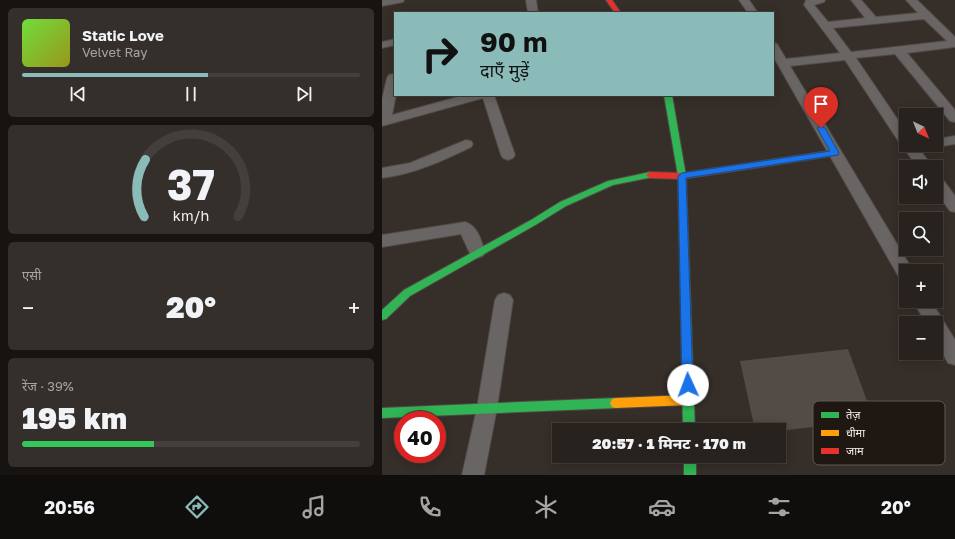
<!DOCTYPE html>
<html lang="hi">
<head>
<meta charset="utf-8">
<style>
	:root { --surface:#28221e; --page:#342f2b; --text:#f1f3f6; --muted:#a5a4a4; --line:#443f3c; --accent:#8bbbb9 }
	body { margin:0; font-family:"Golos Text","Noto Sans Devanagari",sans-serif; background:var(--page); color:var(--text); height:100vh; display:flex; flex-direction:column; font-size:15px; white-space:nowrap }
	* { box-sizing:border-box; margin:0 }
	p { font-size:13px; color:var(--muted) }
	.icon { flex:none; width:22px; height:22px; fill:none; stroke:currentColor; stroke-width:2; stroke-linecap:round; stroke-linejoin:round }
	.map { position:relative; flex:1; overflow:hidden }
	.drawer { display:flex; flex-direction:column; gap:8px; padding:8px; background:#161310; width:382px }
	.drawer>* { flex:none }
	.top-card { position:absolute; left:12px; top:12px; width:380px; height:84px; border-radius:0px; box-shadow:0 2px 10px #0003,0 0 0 1px var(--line); background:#8bbbb9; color:#111; overflow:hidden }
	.needle { width:26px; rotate:137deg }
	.controls { position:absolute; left:517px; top:108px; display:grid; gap:8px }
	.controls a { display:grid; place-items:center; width:44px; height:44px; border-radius:0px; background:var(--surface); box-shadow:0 2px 10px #0003,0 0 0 1px var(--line); font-size:20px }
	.speed { position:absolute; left:12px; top:411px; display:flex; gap:8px; font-size:20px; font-weight:700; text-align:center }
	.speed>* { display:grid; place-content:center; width:52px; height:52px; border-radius:50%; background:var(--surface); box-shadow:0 2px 10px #0003,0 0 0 1px var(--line); line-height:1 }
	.speed .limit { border:6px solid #d22; background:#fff; color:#111 }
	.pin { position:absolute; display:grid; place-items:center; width:34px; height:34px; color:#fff; margin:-41px -17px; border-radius:50% 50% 50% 0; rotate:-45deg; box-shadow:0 0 4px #0007 }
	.pin .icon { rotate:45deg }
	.me { position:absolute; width:44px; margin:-22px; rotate:358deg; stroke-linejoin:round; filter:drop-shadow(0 0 3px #0008) }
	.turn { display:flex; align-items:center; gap:14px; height:84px; padding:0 20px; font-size:18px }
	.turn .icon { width:52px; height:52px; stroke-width:2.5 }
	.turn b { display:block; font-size:28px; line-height:34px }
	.big { font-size:30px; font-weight:800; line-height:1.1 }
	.drawer .tile { flex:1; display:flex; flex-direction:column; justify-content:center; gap:6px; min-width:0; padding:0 14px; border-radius:6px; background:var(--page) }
	.drawer .dial { align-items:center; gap:0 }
	.dial svg { height:104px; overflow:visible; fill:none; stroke:var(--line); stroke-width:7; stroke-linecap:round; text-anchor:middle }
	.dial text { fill:var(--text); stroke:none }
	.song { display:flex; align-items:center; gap:12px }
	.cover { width:48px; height:48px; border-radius:6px; background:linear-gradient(135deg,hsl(100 70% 55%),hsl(60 70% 35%)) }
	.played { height:4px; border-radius:2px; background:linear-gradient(90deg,var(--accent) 55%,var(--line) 55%) }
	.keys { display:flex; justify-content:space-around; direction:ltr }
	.heat { display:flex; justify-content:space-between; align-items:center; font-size:22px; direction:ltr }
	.charge { height:6px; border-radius:3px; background:linear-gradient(90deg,#34c759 39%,var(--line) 0) }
	.trip { position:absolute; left:170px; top:423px; width:234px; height:40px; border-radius:0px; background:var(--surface); box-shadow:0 2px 10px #0003,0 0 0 1px var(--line); font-weight:800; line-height:40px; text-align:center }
	.dock { display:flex; height:64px; justify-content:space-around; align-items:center; background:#100e0c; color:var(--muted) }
	.dock .icon { width:28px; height:28px }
	.dock .active { color:var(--accent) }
	.dock b { font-size:18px; color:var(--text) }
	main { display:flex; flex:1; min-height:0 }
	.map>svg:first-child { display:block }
	.building { fill:#524b46 }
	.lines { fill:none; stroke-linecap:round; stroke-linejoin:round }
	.street-casing { stroke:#514944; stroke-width:2 }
	.fast-casing { stroke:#514944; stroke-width:2 }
	.slow-casing { stroke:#514944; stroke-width:2 }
	.jam-casing { stroke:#514944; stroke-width:2 }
	.street { fill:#696564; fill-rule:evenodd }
	.fast { fill:#30b455; fill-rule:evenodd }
	.slow { fill:#ff9f0a; fill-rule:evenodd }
	.jam { fill:#e5322d; fill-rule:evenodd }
	.route { fill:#1a73e8; stroke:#114b97 }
	.key { fill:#1e1712; stroke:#605852; stroke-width:1 }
	.key-label { font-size:11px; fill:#faf0e9 }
</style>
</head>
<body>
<main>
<section class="drawer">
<div class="tile">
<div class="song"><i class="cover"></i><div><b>Static Love</b><p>Velvet Ray</p></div></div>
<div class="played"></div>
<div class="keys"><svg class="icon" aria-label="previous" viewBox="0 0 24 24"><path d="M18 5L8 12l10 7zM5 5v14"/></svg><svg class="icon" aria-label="pause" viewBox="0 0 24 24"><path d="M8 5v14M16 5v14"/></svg><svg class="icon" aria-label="next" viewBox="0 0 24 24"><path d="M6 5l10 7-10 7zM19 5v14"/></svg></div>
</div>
<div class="tile dial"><svg viewBox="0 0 100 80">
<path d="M14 69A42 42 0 1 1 86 69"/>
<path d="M14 69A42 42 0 0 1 15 25" stroke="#8bbbb9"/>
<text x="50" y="56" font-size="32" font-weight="700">37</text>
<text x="50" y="72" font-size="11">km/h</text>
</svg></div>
<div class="tile"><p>एसी</p>
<div class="heat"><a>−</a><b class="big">20°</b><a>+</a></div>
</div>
<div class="tile"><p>रेंज · 39%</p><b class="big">195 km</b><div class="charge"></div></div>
</section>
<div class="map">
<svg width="573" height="475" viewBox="0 0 573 475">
	<rect width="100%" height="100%" fill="#362e28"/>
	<polygon class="building" points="466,349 492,420 397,431 373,430 358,361"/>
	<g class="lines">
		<defs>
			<g id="street">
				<polygon points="0,0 22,0 21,2 0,6"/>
				<polygon points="144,0 154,0 156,13 146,13"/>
				<polygon points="357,0 367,0 376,13 366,13"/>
				<path d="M424 0H443L442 2 432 5 446 22 483 18 469 0H479L494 17 536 13 524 0H535L573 37V47L525 53 573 110V122L568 121 513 54 474 58 524 132V145H534L551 167H536L519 145 463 60 408 66 530 269 531 271H524V281L518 279 391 56V43L395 44 404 59 458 53 422 5ZM542 19 565 41 469 52 451 28Z"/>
				<polygon points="13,39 13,45 0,48 0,42"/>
				<polygon points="11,74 13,75 14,95 10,115 83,95 112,95 133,155 131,158 126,160 121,158 119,155 101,98 0,126 0,100 5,78 7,75"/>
				<polygon points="573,136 573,144 554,147 548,145 554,145 554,139"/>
				<path d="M84 140 89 141 91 144 89 147C60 161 32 174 0 178V168L28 163Z"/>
				<polygon points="554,176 559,177 573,196 573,212 568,211 554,192"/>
				<path d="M83 222C96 226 99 240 103 252L101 256 95 258 89 256 79 234 0 247V235Z"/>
				<polygon points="122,293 128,295 131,300 115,408 102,475 80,475 95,408 113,300 116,295"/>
				<polygon points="531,301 549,301 573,340 573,365 566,363 554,341 554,323 544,323"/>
			</g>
			<g id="fast">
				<polygon points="282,95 290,95 304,176 313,430 301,430 296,176"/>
				<polygon points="268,172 272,175 271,177 231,185 184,206 155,224 28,296 4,319 0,320 0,310 22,290 149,220 178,202 226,181"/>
				<polygon points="234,398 238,399 240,403 238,407 234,408 0,418 0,408"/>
				<rect x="302" y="456" width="12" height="19"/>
			</g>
			<polygon id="slow" points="306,395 310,396 312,400 310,404 306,405 234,408 230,407 228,403 230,399 234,398"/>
			<g id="jam">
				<polygon points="224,0 230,0 239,13 233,13"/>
				<polygon points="453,150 456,151 457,153 456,155 300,179 268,178 264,175 268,172 300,173"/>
			</g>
		</defs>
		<use href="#street" class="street-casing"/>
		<use href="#fast" class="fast-casing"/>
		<use href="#slow" class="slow-casing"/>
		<use href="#jam" class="jam-casing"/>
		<use href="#street" class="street"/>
		<use href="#fast" class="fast"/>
		<use href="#slow" class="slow"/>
		<use href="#jam" class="jam"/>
	</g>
	<polygon class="route" points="439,126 443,128 457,153 456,155 304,178 311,385 310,389 306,390 302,389 300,385 296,176 300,173 448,151 435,128"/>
	<rect x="431" y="401" width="132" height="64" rx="6" class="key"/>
	<rect x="439" y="412" width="18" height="6" fill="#30b455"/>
	<rect x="439" y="430" width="18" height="6" fill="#ff9f0a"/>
	<rect x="439" y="448" width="18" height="6" fill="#e5322d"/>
	<g class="key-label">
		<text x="464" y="419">तेज़</text>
		<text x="464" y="437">धीमा</text>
		<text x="464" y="455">जाम</text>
	</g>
</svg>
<div class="controls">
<a><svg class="needle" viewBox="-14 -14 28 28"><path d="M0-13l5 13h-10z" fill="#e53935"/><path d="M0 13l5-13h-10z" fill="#a5a4a4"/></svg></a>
<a><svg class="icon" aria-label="sound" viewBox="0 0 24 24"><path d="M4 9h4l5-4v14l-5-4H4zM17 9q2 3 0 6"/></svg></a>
<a><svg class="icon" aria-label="search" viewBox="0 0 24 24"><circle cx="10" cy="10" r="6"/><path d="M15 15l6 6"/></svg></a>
<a>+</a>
<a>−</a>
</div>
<div class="speed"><div class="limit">40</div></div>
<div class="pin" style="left:439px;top:128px;background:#d93025"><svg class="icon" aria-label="arrive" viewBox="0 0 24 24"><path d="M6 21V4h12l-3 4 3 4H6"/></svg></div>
<svg class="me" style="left:306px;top:385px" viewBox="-20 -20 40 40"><circle r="19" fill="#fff"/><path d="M0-13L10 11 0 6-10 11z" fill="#1a73e8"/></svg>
<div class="trip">20:57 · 1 मिनट · 170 m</div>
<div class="top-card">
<div class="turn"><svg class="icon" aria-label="right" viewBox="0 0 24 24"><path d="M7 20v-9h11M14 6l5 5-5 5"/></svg><div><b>90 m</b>दाएँ मुड़ें</div></div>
</div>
</div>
</main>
<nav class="dock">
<b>20:56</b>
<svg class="icon active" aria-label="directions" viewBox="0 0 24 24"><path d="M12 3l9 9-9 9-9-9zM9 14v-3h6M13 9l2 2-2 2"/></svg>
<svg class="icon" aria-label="music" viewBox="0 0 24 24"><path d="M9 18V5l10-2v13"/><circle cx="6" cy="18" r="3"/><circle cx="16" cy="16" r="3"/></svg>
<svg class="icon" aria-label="phone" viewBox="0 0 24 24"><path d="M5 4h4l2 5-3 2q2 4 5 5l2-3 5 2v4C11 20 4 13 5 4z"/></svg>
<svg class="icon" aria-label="climate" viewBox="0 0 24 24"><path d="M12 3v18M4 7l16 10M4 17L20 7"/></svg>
<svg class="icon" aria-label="car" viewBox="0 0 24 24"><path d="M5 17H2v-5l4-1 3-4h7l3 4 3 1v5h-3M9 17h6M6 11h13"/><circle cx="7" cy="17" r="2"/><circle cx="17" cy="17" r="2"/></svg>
<svg class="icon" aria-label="filters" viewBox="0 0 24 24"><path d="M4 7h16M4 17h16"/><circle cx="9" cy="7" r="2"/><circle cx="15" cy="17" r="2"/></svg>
<b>20°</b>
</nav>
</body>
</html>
